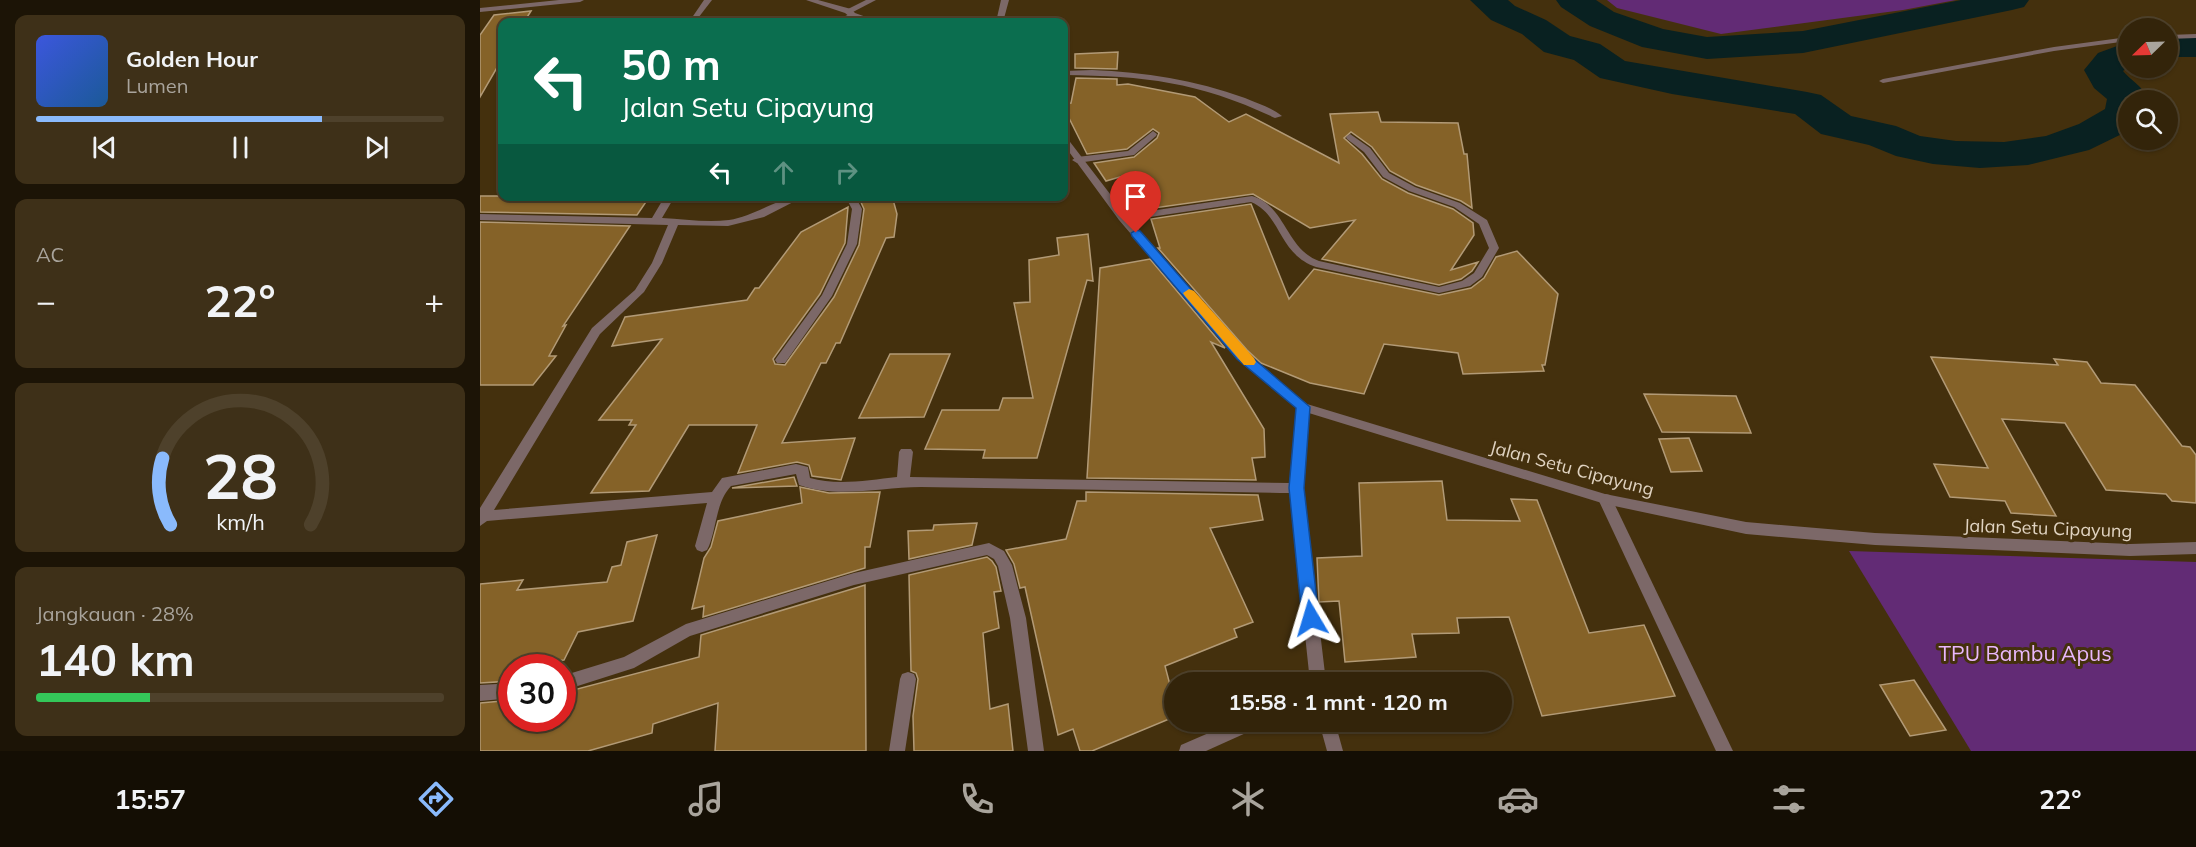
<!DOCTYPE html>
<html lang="id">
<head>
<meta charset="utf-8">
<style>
	:root { --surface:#33240a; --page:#3e3018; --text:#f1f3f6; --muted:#a9a49c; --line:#4e412b; --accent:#8abafc }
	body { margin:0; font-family:Mulish,sans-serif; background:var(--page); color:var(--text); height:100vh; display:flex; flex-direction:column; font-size:22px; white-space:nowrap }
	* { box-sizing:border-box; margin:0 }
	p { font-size:20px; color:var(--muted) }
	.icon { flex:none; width:33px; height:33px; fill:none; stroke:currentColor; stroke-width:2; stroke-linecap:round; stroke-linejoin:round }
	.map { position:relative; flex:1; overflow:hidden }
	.side { display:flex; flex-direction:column; gap:15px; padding:15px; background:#1c1406; width:480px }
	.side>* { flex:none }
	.banner { position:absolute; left:18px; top:18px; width:570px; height:183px; border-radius:12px; box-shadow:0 2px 4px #0004,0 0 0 2px var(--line); background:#0b6e4f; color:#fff; overflow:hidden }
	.needle { width:39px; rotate:247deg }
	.buttons { position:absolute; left:1638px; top:18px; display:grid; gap:12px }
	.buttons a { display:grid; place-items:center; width:60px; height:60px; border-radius:50%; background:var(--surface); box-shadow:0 2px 4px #0004,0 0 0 2px var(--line); font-size:30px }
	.speed { position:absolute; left:18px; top:654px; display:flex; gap:12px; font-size:30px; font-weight:700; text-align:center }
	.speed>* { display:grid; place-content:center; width:78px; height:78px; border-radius:50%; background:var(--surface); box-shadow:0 2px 4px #0004,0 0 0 2px var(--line); line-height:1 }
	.speed .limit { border:9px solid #d22; background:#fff; color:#111 }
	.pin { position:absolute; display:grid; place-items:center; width:51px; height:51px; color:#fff; margin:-62px -26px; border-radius:50% 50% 50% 0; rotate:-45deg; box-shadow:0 0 6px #0007 }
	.pin .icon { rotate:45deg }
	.me { position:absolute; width:66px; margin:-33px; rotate:353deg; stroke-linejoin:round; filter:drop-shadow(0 0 4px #0008) }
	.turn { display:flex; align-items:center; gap:21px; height:126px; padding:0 24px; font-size:27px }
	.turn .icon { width:78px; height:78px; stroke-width:2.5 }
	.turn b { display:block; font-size:42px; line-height:51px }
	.lanes { display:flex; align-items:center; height:57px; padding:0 24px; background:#0003; justify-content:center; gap:30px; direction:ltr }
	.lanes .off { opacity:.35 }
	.big { font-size:45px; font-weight:700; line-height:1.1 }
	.side .widget { flex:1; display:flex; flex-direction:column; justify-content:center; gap:9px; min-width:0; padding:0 21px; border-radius:12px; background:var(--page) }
	.side .dial { align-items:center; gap:0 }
	.dial svg { height:156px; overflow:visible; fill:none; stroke:var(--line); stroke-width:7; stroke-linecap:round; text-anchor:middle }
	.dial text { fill:var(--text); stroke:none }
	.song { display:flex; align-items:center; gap:18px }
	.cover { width:72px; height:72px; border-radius:9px; background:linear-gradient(135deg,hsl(230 70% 55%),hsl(210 70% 35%)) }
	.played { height:6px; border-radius:3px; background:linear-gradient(90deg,var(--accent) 70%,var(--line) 70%) }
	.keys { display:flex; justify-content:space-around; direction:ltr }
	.heat { display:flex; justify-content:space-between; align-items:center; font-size:33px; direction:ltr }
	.charge { height:9px; border-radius:4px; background:linear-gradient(90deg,#34c759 28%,var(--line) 0) }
	.trip { position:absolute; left:684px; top:672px; width:348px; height:60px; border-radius:30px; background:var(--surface); box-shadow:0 2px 4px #0004,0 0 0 2px var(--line); font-weight:700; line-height:60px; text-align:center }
	.tab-bar { display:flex; height:96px; justify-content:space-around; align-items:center; background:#140e04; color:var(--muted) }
	.tab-bar .icon { width:42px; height:42px }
	.tab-bar .on { color:var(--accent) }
	.tab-bar b { font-size:27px; color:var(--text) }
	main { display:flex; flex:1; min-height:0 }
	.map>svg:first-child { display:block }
	.green { fill:#622b75 }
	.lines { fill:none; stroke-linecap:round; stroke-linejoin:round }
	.river { fill:#092121; fill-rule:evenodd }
	.building { fill:#856228; stroke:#b29a76; stroke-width:1.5 }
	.minor { fill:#7c6868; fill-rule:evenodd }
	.tertiary { fill:#7c6868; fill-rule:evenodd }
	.route { fill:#1a73e8; stroke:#114b97; stroke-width:1.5 }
	.slow { fill:#f59e0b }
	.labels { text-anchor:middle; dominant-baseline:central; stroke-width:6; stroke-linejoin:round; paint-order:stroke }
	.street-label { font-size:18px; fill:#e0d3c1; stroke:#44300d }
	.near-park-label { font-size:21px; fill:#e9b8fc; stroke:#44300d }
</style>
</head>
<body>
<main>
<section class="side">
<div class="widget">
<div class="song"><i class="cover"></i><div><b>Golden Hour</b><p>Lumen</p></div></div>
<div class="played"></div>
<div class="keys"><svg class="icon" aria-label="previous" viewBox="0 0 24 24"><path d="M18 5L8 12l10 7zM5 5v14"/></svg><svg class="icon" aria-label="pause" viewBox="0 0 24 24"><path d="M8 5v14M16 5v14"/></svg><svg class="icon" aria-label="next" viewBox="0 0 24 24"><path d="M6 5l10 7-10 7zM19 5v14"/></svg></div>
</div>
<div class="widget"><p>AC</p>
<div class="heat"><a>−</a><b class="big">22°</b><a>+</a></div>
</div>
<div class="widget dial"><svg viewBox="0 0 100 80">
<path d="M14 69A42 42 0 1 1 86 69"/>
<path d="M14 69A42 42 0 0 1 10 35" stroke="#8abafc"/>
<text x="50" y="56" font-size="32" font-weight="700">28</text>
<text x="50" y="72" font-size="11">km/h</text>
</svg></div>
<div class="widget"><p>Jangkauan · 28%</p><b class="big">140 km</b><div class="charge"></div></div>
</section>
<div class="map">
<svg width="1716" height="751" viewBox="0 0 1716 751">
	<rect width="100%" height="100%" fill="#44300d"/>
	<g class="green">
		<polygon points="1127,0 1476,0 1423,10 1241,34 1137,8"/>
		<polygon points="1369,551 1716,562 1716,751 1491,751"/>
	</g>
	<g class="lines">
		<g class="river">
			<path d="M990 0H1028L1035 6 1066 20 1090 36 1120 44 1145 61 1327 92 1341 95 1371 116 1416 126 1440 136 1476 141 1524 142 1566 136 1599 124 1625 109 1627 99 1614 88 1604 70 1618 53 1648 42V67L1643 71C1651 81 1665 87 1667 100H1648V131L1609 150 1548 165 1500 168 1453 164 1416 156 1389 145 1341 134 1315 114 1192 94 1120 78 1094 60 1064 52 1042 34 1011 20Z"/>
			<polygon points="1076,0 1116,0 1134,12 1183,29 1227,37 1323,31 1481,0 1549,0 1544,7 1532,10 1323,53 1227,59 1162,47 1110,26 1081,7"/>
			<rect x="1688" y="35" width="28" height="22"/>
		</g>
	</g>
	<g class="building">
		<polygon points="51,11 44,22 22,22 22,59 0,97 0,35 14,15"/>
		<polygon points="638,52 637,69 595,68 595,54"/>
		<polygon points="596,78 637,79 637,85 648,84 715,97 749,122 766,114 859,163 850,114 898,112 901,122 978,123 984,154 987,154 992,208 981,201 936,185 910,171 892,147 871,132 864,138 882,154 902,179 928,193 973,209 993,223 994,235 971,270 998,262 992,271 981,279 959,285 842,259 875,220 830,228 773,194 667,209 643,176 626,181 614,163 654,157 677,138 679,133 673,129 647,149 607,154 584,108 584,104 591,103"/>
		<polygon points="0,196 170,196 157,215 0,212"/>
		<polygon points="387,196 412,196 417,214 414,237 406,238 360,343 356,343 346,363 341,363 302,443 375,438 361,480 332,476 329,465 317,462 258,473 277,425 209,425 169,491 111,493 156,425 149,425 152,420 119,420 182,339 132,346 145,317 267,300 275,288 279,288 321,232 368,207 365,243 340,294 293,359 295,364 305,365 354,297 379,245 384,209 380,200"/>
		<polygon points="771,204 809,299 834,269 959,295 991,288 1004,278 1016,257 1037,251 1078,294 1065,365 1062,365 1064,371 983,374 978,353 904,344 884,394 830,383 781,363 767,350 678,248 680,248 671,219"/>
		<polygon points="0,222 150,226 83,326 86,325 69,356 76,356 53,385 0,385"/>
		<polygon points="608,234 613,281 607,280 557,458 503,458 505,450 445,449 462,410 519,410 523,398 553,398 534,303 550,302 549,260 579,255 577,238"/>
		<polygon points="670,259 745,348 731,342 784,429 785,457 772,458 776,480 607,478 620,268"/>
		<polygon points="410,354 470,354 444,417 379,418"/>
		<polygon points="1451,357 1578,365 1574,359 1607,362 1621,383 1655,385 1702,446 1710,447 1716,455 1716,503 1692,501 1686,494 1626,490 1585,423 1522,419 1576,516 1531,513 1525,501 1470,497 1454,464 1508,468"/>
		<polygon points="1164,394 1256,396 1271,433 1182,432"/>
		<polygon points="1209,438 1222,471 1191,472 1179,439"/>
		<polygon points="314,477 317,486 252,488"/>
		<polygon points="962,481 967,520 1040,521 1031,499 1057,500 1109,633 1164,625 1195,696 1062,716 1029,617 977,618 979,633 932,634 936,657 865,662 859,601 839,602 837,558 882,556 879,483"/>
		<polygon points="320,487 349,493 400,492 390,547 385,547 385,568 223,617 224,606 212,609 224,558 231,547 238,521 322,503"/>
		<polygon points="606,492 778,495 783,520 730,528 773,622 754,629 757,637 685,666 694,700 694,717 612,751 600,751 593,729 578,735 545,587 540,588 534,564 526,550 586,539 597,501 606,501"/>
		<polygon points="497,523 492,545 429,559 428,531 453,530 454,525"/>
		<polygon points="177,535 153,621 98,632 84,660 32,664 32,681 0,683 0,584 43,580 37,590 127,582 132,567 141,565 147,542"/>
		<polygon points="507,557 512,561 516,567 521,591 514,592 519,628 503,633 510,709 528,704 533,751 434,751 433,716 438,679 436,673 431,671 429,575"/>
		<polygon points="385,585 386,751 235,751 238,703 173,724 172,733 108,751 0,751 0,703 32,700 32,718 82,718 82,693 219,657 221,635"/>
		<polygon points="1434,680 1466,730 1430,736 1400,685"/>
	</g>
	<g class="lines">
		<g class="minor">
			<polygon points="224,0 232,0 215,22 209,22"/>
			<polygon points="386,0 396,0 371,13 364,11"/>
			<polygon points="521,0 529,0 523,22 516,22"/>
			<polygon points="372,13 375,13 375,17 361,22 352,22"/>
			<polygon points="1716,34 1716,38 1688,39 1688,35"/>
			<polygon points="1648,37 1648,41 1574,51 1403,83 1399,81 1403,79 1574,47"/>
			<path d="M612 70C665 72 715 80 765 98 777 103 792 108 802 116L795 118C719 82 666 76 584 75V71Z"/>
			<polygon points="673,131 677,134 676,136 654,155 597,163 592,160 597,157 648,151"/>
			<path d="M870 134 890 148 909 173 935 187 980 203 1007 220 1019 248 1002 277 990 286 959 293 836 267C798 254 802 215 771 202L643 221 638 218 643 215 772 196C806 206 806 249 839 261L959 287 982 281 994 273 1009 248 999 224 974 207 929 191 903 177 884 152 867 139 866 137Z"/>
			<path d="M185 196H195L182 218C203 219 227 223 249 220 276 216 299 196 325 196L284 217 248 226 198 225 182 263 164 292 120 334 14 510 232 492 242 478 316 464 328 467 330 478C357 486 389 480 417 477L419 452 421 449H431L433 452 430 477 810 483 817 407 823 403 829 407 823 488 846 682H830L810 493C687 491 564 489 441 487 400 487 359 499 319 485L316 474 251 486C236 502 237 526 229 546L227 550 222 552 217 550 215 546 227 503 7 521 0 526V508L112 328 155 290 172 263 188 225 0 220V214L172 218Z"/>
			<polygon points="365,196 375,196 382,209 377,244 352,296 305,363 297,363 295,360 297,357 342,295 367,244 372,209"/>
			<polygon points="1125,494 1130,495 1132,499 1253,751 1236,751 1118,499 1120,495"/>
			<polygon points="509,543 524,551 532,565 546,618 564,751 548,751 530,618 518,566 514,559 507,555 374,585 210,636 154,668 82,691 82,676 144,657 206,624 374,573"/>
			<polygon points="428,672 434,674 436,679 425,751 409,751 420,679 422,674"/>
			<polygon points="32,683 32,698 0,701 0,685"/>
			<polygon points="754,722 779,722 777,728 726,751 699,751 701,745"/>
			<polygon points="839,722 855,722 863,751 847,751"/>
		</g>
		<g class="tertiary">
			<polygon points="79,0 104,0 100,2 0,12 0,8"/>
			<path d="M326 0H338L371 9 375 13 400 22C389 23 373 21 365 13Z"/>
			<polygon points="584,137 587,138 647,216 765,352 827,404 1125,494 1266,522 1395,533 1650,544 1716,542 1716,554 1650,556 1395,545 1266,534 1125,504 819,410 757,358 639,220 584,145"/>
		</g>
	</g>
	<polygon class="route" points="656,230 660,231 766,352 830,407 824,488 839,618 837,623 831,625 825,623 822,618 809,488 816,408 757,359 652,236 651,233"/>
	<polygon class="slow" points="709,289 714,291 774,358 776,362 774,365 764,365 705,296 703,293"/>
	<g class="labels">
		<g class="street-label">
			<text transform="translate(1092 468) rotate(15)">Jalan Setu Cipayung</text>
			<text transform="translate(1568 528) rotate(2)">Jalan Setu Cipayung</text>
		</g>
		<g class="near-park-label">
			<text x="1545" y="653">TPU Bambu Apus</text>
		</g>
	</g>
</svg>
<div class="buttons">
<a><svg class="needle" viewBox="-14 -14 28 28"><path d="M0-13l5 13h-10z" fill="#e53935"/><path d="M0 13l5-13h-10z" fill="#a9a49c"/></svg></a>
<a><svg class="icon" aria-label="search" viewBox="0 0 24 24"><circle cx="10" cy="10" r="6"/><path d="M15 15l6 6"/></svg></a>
</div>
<div class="speed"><div class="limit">30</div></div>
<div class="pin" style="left:656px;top:233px;background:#d93025"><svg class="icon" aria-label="arrive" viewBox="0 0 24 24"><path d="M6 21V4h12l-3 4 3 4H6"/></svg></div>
<svg class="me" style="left:831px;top:618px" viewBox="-20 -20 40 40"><path d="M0-17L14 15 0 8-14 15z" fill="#1a73e8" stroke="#fff" stroke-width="4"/></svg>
<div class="trip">15:58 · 1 mnt · 120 m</div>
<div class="banner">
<div class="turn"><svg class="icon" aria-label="left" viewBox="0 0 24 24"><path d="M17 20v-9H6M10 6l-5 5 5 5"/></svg><div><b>50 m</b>Jalan Setu Cipayung</div></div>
<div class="lanes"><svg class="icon" aria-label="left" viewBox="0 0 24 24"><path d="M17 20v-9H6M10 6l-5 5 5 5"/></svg><svg class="icon off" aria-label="ahead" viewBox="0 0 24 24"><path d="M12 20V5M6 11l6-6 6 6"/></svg><svg class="icon off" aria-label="right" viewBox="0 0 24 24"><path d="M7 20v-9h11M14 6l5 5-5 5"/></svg></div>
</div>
</div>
</main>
<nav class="tab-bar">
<b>15:57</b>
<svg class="icon on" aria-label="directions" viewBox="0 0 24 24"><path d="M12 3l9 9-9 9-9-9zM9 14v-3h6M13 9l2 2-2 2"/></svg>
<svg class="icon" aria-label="music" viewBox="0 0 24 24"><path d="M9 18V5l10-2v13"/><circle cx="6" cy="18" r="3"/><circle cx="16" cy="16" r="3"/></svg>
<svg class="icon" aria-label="phone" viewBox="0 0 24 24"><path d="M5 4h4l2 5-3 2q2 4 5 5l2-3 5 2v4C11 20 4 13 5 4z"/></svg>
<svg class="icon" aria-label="climate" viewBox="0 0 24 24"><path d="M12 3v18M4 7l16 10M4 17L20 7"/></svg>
<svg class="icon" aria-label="car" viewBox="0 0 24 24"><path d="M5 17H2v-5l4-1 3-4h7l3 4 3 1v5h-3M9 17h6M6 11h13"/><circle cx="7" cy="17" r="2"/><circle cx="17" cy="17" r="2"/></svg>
<svg class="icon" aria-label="filters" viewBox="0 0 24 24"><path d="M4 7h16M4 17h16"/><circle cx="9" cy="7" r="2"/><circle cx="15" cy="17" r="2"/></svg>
<b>22°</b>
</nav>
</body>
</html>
